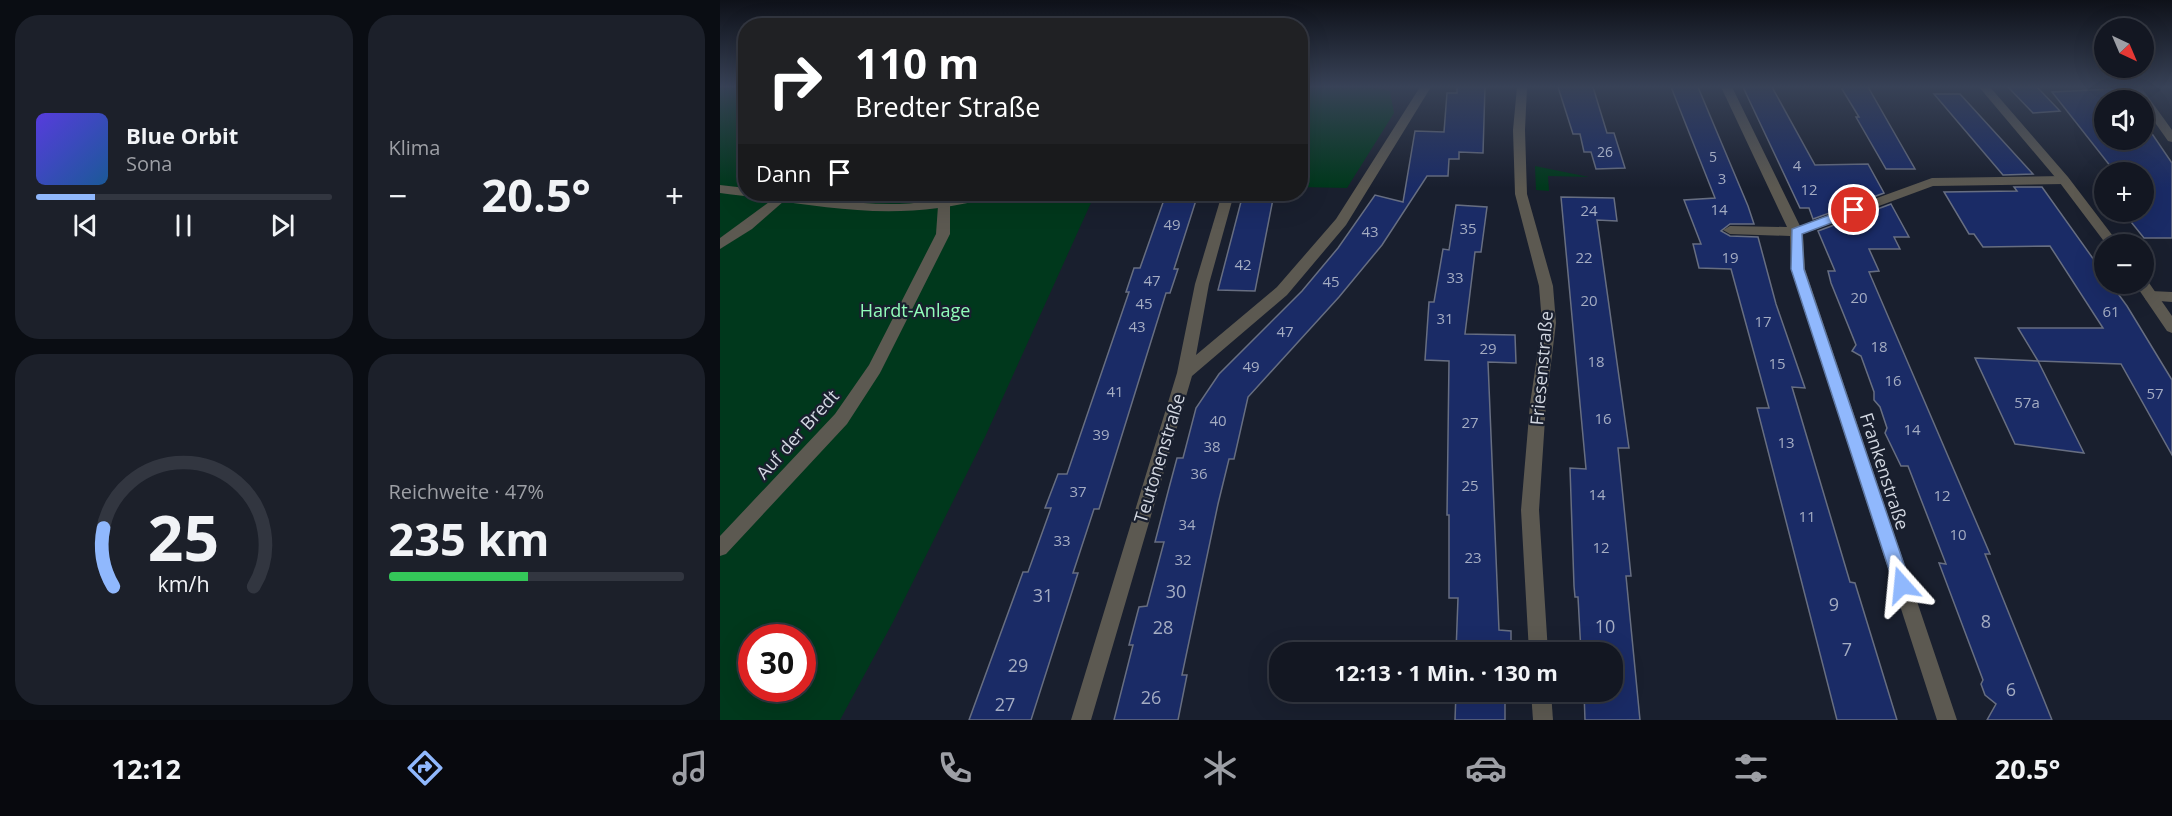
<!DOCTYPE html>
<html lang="de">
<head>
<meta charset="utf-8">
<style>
	:root { --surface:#131722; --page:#1c202a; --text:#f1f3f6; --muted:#9d9fa5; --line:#323640; --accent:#90b8fd }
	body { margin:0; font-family:"Open Sans",sans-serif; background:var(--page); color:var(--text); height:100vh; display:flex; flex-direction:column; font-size:22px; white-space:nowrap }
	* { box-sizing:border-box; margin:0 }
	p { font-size:20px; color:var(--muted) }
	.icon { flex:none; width:33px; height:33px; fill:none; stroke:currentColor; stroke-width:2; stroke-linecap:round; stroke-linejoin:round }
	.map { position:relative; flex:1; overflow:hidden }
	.details { display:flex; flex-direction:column; gap:15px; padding:15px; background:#0a0d13; width:720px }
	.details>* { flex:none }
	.hud { position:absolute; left:18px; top:18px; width:570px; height:183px; border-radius:24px; box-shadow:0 6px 24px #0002,0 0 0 2px var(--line); background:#202124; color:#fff; overflow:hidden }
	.needle { width:39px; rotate:136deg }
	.controls { position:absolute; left:1374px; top:18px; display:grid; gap:12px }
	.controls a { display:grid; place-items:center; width:60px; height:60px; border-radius:50%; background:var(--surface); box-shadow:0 6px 24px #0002,0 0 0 2px var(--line); font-size:30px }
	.speed { position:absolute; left:18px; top:624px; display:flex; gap:12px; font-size:30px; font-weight:700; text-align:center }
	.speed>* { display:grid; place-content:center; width:78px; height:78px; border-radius:50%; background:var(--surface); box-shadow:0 6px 24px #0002,0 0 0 2px var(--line); line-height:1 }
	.speed .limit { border:9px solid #d22; background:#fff; color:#111 }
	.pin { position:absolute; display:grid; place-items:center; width:51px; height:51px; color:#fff; margin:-26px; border:3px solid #fff; border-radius:50%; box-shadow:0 2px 6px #0007 }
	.me { position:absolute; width:66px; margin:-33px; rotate:342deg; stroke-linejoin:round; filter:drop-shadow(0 0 4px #0008) }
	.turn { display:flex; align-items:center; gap:21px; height:126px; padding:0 18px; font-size:27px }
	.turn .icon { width:78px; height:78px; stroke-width:2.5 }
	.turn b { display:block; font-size:42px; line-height:51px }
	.then { display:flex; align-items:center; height:57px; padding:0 18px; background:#0003; gap:12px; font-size:22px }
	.big { font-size:45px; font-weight:700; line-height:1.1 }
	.details .tile { flex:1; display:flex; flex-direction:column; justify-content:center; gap:9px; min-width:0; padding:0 21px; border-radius:24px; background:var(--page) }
	.details .dial { align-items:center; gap:0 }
	.dial svg { height:156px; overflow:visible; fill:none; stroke:var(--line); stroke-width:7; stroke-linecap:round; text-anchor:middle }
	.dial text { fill:var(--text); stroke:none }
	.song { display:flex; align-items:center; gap:18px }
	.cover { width:72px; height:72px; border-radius:9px; background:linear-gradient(135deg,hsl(250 70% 55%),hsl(210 70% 35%)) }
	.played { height:6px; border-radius:3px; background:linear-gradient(90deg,var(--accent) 20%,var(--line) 20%) }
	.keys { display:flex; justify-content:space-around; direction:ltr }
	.heat { display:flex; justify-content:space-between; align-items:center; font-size:33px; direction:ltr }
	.charge { height:9px; border-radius:4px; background:linear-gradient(90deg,#34c759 47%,var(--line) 0) }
	.details .tiles { flex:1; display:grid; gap:15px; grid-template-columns:repeat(2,1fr) }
	.trip { position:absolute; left:549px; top:642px; width:354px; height:60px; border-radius:24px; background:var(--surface); box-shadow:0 6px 24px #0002,0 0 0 2px var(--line); font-weight:700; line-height:60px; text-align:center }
	.dock { display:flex; height:96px; justify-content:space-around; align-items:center; background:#08090e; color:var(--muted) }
	.dock .icon { width:42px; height:42px }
	.dock .active { color:var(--accent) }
	.dock b { font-size:27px; color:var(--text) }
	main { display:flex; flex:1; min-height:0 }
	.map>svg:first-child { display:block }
	.green { fill:#00381c; fill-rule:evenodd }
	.building { fill:#1a2b66; stroke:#676e81; stroke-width:1.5 }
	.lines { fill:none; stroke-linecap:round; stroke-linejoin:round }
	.service { fill:#5c5951; fill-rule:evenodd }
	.minor { fill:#5c5951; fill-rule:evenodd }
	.tertiary { fill:#5c5951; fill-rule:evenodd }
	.route { fill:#90b8fd; stroke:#5e78a4; stroke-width:1.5 }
	.labels { text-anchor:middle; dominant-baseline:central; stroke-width:4.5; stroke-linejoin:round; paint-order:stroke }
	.far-number-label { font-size:14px; fill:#a4acc2 }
	.number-label { font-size:15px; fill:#a4acc2 }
	.park-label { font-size:18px; fill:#91fdba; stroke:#191f2e }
	.street-label { font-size:18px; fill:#d2d7e1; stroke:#191f2e }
	.near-number-label { font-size:18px; fill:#a4acc2 }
</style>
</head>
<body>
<main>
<section class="details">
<div class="tiles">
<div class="tile">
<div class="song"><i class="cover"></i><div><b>Blue Orbit</b><p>Sona</p></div></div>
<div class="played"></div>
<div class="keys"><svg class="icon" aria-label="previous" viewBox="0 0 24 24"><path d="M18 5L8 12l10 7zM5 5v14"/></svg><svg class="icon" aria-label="pause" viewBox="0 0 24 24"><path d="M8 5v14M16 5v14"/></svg><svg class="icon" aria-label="next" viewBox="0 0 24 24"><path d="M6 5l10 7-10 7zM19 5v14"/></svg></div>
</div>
<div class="tile"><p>Klima</p>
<div class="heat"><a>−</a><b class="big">20.5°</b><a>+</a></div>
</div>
<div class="tile dial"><svg viewBox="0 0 100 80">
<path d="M14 69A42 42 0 1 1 86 69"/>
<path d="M14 69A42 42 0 0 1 9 39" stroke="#90b8fd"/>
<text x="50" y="56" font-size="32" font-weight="700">25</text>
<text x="50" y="72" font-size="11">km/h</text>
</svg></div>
<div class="tile"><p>Reichweite · 47%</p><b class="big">235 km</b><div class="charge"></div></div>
</div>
</section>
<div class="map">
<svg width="1452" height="720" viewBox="0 0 1452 720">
	<rect width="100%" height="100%" fill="#191f2e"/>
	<g class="green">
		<path d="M0 87H25L26 194H375L265 437 173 622 120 720H0ZM32 638H82V688H32Z"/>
		<polygon points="581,87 652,87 670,91 674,113 627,188 581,187"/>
		<polygon points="815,166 869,177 828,176 829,191 816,190"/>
	</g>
	<g class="building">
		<polygon points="737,87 765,87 763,153 739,152 739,159 729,159 728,176 707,176 662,245 619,297 528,397 514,459 509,459 498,504 462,675 467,675 458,720 394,720 413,645 409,645 419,607 427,606 444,542 435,542 449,488 457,458 463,458 476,408 499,374 582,291 618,248 655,195 683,202 695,131 724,132 727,93 737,93"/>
		<polygon points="838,87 873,87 887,133 894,133 905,168 876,169 871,152 864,152 860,134 853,134"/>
		<polygon points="951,87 978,87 1028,206 1034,224 1010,224 1001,231 1010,236 1038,237 1056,304 1085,388 1072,387 1130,582 1135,583 1177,720 1117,720 1037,408 1049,408 1011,269 979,268 973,244 981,244 964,200 995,198"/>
		<polygon points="1023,87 1052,87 1095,165 1148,164 1164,193 1093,219 1089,208 1080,208"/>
		<polygon points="1124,87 1148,87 1195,169 1166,169 1136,117 1139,117 1122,89"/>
		<polygon points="1288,87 1317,87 1340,111 1313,113"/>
		<polygon points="1392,89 1406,100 1384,100 1384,140 1424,140 1424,122 1452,163 1452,238 1424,238 1403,212 1424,212 1424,172 1395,172 1332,92"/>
		<polygon points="1214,94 1240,94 1313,174 1283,175"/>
		<polygon points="1294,187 1322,187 1384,274 1384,284 1391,284 1407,306 1452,380 1452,455 1401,364 1318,361 1298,328 1383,328 1330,246 1263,247 1254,234 1249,234 1224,192 1297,191"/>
		<polygon points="446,194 478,194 454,269 458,269 450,293 446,293 379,509 374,509 353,573 358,573 311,720 249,720 303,572 308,572 331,508 325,508 338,474 347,474 409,292 406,292 414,268 420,268"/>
		<polygon points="523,194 554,194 535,291 498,290"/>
		<polygon points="841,197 894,198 897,221 877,220 909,448 898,448 911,576 906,576 920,720 865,720 864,692 892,692 892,652 861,652 858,597 855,597 854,586 850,468 866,469"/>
		<polygon points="1171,204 1189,237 1174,237 1180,249 1149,249 1159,271 1149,272 1270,554 1265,554 1332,720 1267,720 1276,704 1265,695 1261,684 1263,680 1219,563 1226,564 1188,466 1181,466 1165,433 1167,428 1160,407 1154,400 1154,392 1141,356 1132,351 1136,345 1111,283 1108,271 1115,271 1098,231"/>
		<polygon points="736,205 767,207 761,252 755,252 745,334 795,335 796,363 768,362 779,630 791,631 791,652 736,652 738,598 729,598 729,515 727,515 729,361 705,360 709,302 714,302 723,249 729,250"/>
		<polygon points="1255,358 1318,361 1364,453 1295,444"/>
		<polygon points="736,692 785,692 785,720 735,720"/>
	</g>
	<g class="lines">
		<g class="service">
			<polygon points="60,194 66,198 64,201 32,229 0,249 0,238"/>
			<polygon points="224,202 230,206 230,234 160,373 127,424 6,554 0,556 0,536 115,414 149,365 216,234 218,206"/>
		</g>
		<g class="minor">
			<polygon points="700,87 711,87 626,225 567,295 472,376 371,720 351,720 457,373 475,284 502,194 514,194 489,284 476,355 557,287 616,219"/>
			<polygon points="797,87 807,87 805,130 807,194 833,286 836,323 826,404 819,510 828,652 809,652 801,510 810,404 822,323 819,286 795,194 793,130"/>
			<polygon points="1001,87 1012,87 1080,226 1212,178 1344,176 1350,180 1344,184 1213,186 1083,234 1085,269 1237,720 1217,720 1071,269 1070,236 1010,234 1003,230 1010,226 1067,227"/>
			<polygon points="1410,87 1421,87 1452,130 1452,142 1448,141 1424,107 1424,100 1419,100"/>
			<path d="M0 185 26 188V194C77 194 127 205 179 204 210 204 246 191 275 194L273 197C170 225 101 205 0 193Z"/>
			<polygon points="1431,291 1452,292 1452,302 1426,300 1424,296 1426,292"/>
			<polygon points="811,692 831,692 833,720 813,720"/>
		</g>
		<g class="tertiary">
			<polygon points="1259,87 1270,87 1348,177 1399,244 1386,244 1340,183"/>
			<polygon points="1424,279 1427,280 1452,316 1452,333 1447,331 1415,284 1424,284"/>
		</g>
	</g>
	<linearGradient id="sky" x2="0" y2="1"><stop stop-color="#0e1119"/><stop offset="0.46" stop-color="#384257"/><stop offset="1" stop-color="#384257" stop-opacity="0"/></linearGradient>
	<rect width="1452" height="188" fill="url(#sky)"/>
	<polygon class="route" points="1134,206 1140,210 1138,213 1082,234 1084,269 1191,585 1188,590 1182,593 1177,590 1174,585 1071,269 1072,229"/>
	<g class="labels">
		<g class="far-number-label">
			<text x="885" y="151">26</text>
			<text x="993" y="156">5</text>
		</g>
		<g class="number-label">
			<text x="1077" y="165">4</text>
			<text x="1002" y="178">3</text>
			<text x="1089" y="189">12</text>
			<text x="999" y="209">14</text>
			<text x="869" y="210">24</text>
			<text x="452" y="224">49</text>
			<text x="748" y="228">35</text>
			<text x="650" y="231">43</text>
			<text x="864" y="257">22</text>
			<text x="1010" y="257">19</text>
			<text x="523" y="264">42</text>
			<text x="735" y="277">33</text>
			<text x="432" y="280">47</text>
			<text x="611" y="281">45</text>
			<text x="1139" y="297">20</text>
			<text x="869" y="300">20</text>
			<text x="424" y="303">45</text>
			<text x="1391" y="311">61</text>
			<text x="725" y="318">31</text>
			<text x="1043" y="321">17</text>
			<text x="417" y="326">43</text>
			<text x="565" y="331">47</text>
			<text x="1159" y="346">18</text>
			<text x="768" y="348">29</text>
			<text x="876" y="361">18</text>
			<text x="1057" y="363">15</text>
			<text x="531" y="366">49</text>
			<text x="1173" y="380">16</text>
			<text x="395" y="391">41</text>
			<text x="1435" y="393">57</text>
			<text x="1307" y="402">57a</text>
			<text x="883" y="418">16</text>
			<text x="498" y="420">40</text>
			<text x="750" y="422">27</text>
			<text x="1192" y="429">14</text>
			<text x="381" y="434">39</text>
			<text x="1066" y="442">13</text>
			<text x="492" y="446">38</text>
			<text x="479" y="473">36</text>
			<text x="750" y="485">25</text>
			<text x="358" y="491">37</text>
			<text x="877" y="494">14</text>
			<text x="1222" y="495">12</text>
			<text x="1087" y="516">11</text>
			<text x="467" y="524">34</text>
			<text x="1238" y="534">10</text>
			<text x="342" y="540">33</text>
			<text x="881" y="547">12</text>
			<text x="753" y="557">23</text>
			<text x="463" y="559">32</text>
		</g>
		<g class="park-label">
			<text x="195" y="310">Hardt-Anlage</text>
		</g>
		<g class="street-label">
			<text transform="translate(821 368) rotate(-85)">Friesenstraße</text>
			<text transform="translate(77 434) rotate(-48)">Auf der Bredt</text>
			<text transform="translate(439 458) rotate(-73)">Teutonenstraße</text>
			<text transform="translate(1165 471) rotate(72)">Frankenstraße</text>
		</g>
		<g class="near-number-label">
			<text x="456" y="591">30</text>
			<text x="323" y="595">31</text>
			<text x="1114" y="604">9</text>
			<text x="1266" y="621">8</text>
			<text x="885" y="626">10</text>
			<text x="443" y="627">28</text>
			<text x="1127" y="649">7</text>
			<text x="298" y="665">29</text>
			<text x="1291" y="689">6</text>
			<text x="431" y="697">26</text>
			<text x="285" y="704">27</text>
		</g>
	</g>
</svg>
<div class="controls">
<a><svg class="needle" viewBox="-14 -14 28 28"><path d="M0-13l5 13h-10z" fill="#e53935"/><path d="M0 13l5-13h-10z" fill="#9d9fa5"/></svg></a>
<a><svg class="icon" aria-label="sound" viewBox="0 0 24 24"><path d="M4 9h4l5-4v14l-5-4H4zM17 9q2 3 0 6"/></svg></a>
<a>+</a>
<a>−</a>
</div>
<div class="speed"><div class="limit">30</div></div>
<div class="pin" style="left:1134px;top:210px;background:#d93025"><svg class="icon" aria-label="arrive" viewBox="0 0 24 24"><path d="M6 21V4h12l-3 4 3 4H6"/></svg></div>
<svg class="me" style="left:1182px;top:585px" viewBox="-20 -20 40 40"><path d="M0-17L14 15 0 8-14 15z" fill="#90b8fd" stroke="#fff" stroke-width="4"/></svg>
<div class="trip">12:13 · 1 Min. · 130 m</div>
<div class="hud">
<div class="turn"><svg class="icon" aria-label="right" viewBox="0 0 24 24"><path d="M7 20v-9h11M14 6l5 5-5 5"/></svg><div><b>110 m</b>Bredter Straße</div></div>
<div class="then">Dann<svg class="icon" aria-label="arrive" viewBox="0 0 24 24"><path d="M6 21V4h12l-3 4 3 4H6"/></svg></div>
</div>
</div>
</main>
<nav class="dock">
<b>12:12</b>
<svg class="icon active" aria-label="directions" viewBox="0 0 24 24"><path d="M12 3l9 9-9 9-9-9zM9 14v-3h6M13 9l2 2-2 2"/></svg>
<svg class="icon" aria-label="music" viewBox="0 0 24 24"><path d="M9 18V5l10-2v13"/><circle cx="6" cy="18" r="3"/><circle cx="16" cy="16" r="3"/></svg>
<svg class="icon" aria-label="phone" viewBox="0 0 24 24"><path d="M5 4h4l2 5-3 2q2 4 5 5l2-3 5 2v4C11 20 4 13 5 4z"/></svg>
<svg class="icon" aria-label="climate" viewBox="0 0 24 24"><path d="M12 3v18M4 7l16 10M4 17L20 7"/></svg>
<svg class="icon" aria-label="car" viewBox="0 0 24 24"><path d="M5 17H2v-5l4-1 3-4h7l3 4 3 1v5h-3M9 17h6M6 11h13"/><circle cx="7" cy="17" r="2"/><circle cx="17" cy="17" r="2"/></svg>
<svg class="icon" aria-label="filters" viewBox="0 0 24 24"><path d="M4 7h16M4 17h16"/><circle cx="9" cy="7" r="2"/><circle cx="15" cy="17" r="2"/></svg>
<b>20.5°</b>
</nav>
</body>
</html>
